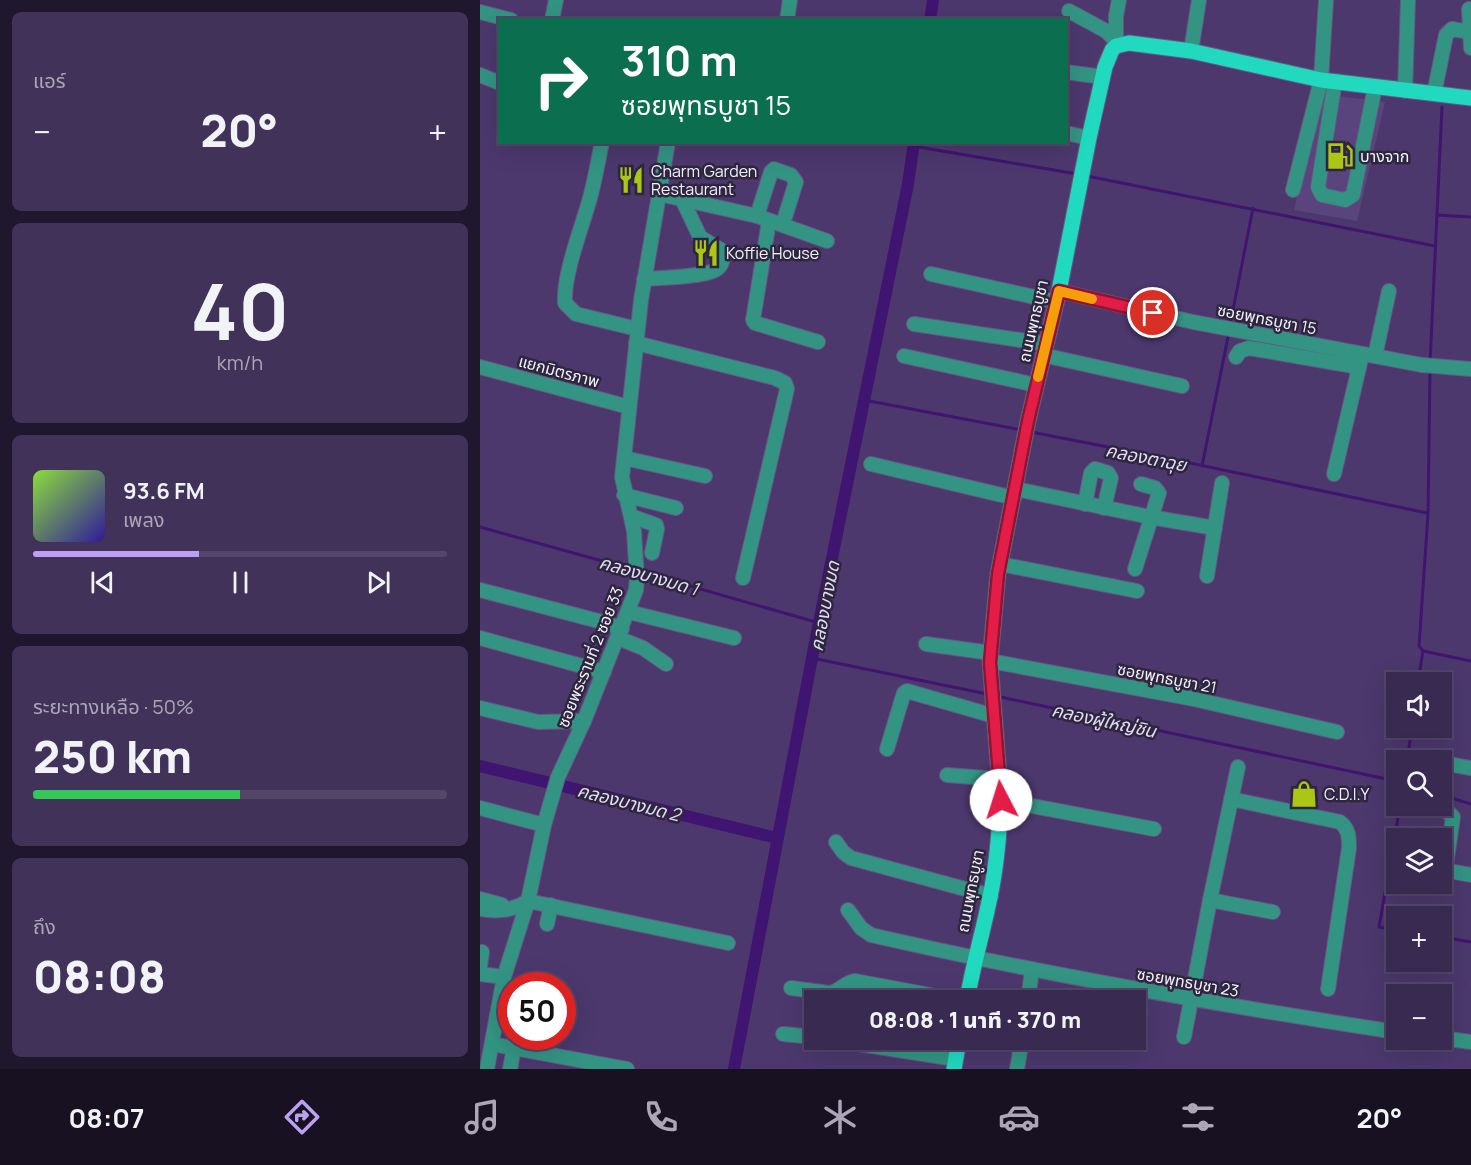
<!DOCTYPE html>
<html lang="th">
<head>
<meta charset="utf-8">
<style>
	:root { --surface:#392a52; --page:#403259; --text:#f1f3f6; --muted:#aba7b8; --line:#534669; --accent:#bca0f2 }
	body { margin:0; font-family:Manrope,"Noto Sans Thai",sans-serif; background:var(--page); color:var(--text); height:100vh; display:flex; flex-direction:column; font-size:22px; white-space:nowrap }
	* { box-sizing:border-box; margin:0 }
	p { font-size:20px; color:var(--muted) }
	.icon { flex:none; width:33px; height:33px; fill:none; stroke:currentColor; stroke-width:2; stroke-linecap:round; stroke-linejoin:round }
	.map { position:relative; flex:1; overflow:hidden }
	.drawer { display:flex; flex-direction:column; gap:12px; padding:12px; background:#1f172d; width:480px }
	.drawer>* { flex:none }
	.guide { position:absolute; left:18px; top:18px; width:570px; height:126px; border-radius:0px; box-shadow:0 6px 24px #0002,0 0 0 2px var(--line); background:#0b6e4f; color:#fff; overflow:hidden }
	.tools { position:absolute; left:906px; top:672px; display:grid; gap:12px }
	.tools a { display:grid; place-items:center; width:66px; height:66px; border-radius:0px; background:var(--surface); box-shadow:0 6px 24px #0002,0 0 0 2px var(--line); font-size:30px }
	.speed { position:absolute; left:18px; top:972px; display:flex; gap:12px; font-size:30px; font-weight:700; text-align:center }
	.speed>* { display:grid; place-content:center; width:78px; height:78px; border-radius:50%; background:var(--surface); box-shadow:0 6px 24px #0002,0 0 0 2px var(--line); line-height:1 }
	.speed .limit { border:9px solid #d22; background:#fff; color:#111 }
	.pin { position:absolute; display:grid; place-items:center; width:51px; height:51px; color:#fff; margin:-26px; border:3px solid #fff; border-radius:50%; box-shadow:0 2px 6px #0007 }
	.me { position:absolute; width:66px; margin:-33px; rotate:355deg; stroke-linejoin:round; filter:drop-shadow(0 0 4px #0008) }
	.turn { display:flex; align-items:center; gap:21px; height:126px; padding:0 24px; font-size:27px }
	.turn .icon { width:78px; height:78px; stroke-width:2.5 }
	.turn b { display:block; font-size:42px; line-height:51px }
	.big { font-size:45px; font-weight:800; line-height:1.1 }
	.drawer .tile { flex:1; display:flex; flex-direction:column; justify-content:center; gap:9px; min-width:0; padding:0 21px; border-radius:9px; background:var(--page) }
	.drawer .dial { align-items:center; gap:0 }
	.dial b { font-size:78px; line-height:1 }
	.song { display:flex; align-items:center; gap:18px }
	.cover { width:72px; height:72px; border-radius:9px; background:linear-gradient(135deg,hsl(90 70% 55%),hsl(250 70% 35%)) }
	.played { height:6px; border-radius:3px; background:linear-gradient(90deg,var(--accent) 40%,var(--line) 40%) }
	.keys { display:flex; justify-content:space-around; direction:ltr }
	.heat { display:flex; justify-content:space-between; align-items:center; font-size:33px; direction:ltr }
	.charge { height:9px; border-radius:4px; background:linear-gradient(90deg,#34c759 50%,var(--line) 0) }
	.trip { position:absolute; left:324px; top:990px; width:342px; height:60px; border-radius:0px; background:var(--surface); box-shadow:0 6px 24px #0002,0 0 0 2px var(--line); font-weight:800; line-height:60px; text-align:center }
	.tab-bar { display:flex; height:96px; justify-content:space-around; align-items:center; background:#171121; color:var(--muted) }
	.tab-bar .icon { width:42px; height:42px }
	.tab-bar .on { color:var(--accent) }
	.tab-bar b { font-size:27px; color:var(--text) }
	main { display:flex; flex:1; min-height:0 }
	.map>svg:first-child { display:block }
	.built { fill:#59447d }
	.lines { fill:none; stroke-linecap:round; stroke-linejoin:round }
	.stream { stroke:#401471; stroke-width:3 }
	.canal { stroke:#401471; stroke-width:12 }
	.minor-casing { stroke:#675684; stroke-width:16 }
	.major-casing { stroke:#675684; stroke-width:17 }
	.minor { stroke:#339483; stroke-width:14 }
	.major { stroke:#20d9bf; stroke-width:15 }
	.route-casing { stroke:#92132f; stroke-width:15 }
	.route { stroke:#e11d48; stroke-width:10 }
	.slow { stroke:#f59e0b; stroke-width:10 }
	.labels { text-anchor:middle; dominant-baseline:central; stroke-width:5; stroke-linejoin:round; paint-order:stroke }
	.poi-label { font-size:16px; fill:#f4f1fe; stroke:#2e263e; text-anchor:start }
	.street-label { font-size:16px; fill:#f4f1fe; stroke:#2e263e }
	.water-label { font-size:18px; font-style:italic; fill:#e4dcf6; stroke:#2e263e }
</style>
</head>
<body>
<main>
<section class="drawer">
<div class="tile"><p>แอร์</p>
<div class="heat"><a>−</a><b class="big">20°</b><a>+</a></div>
</div>
<div class="tile dial"><b>40</b><p>km/h</p></div>
<div class="tile">
<div class="song"><i class="cover"></i><div><b>93.6 FM</b><p>เพลง</p></div></div>
<div class="played"></div>
<div class="keys"><svg class="icon" aria-label="previous" viewBox="0 0 24 24"><path d="M18 5L8 12l10 7zM5 5v14"/></svg><svg class="icon" aria-label="pause" viewBox="0 0 24 24"><path d="M8 5v14M16 5v14"/></svg><svg class="icon" aria-label="next" viewBox="0 0 24 24"><path d="M6 5l10 7-10 7zM19 5v14"/></svg></div>
</div>
<div class="tile"><p>ระยะทางเหลือ · 50%</p><b class="big">250 km</b><div class="charge"></div></div>
<div class="tile"><p>ถึง</p><b class="big">08:08</b></div>
</section>
<div class="map">
<svg width="991" height="1069" viewBox="0 0 991 1069">
	<rect width="100%" height="100%" fill="#4c386d"/>
	<polygon class="built" points="842,94 905,102 877,221 814,210"/>
	<g class="lines">
		<g class="stream">
			<polyline points="433,146 597,174"/>
			<polyline points="607,176 955,246"/>
			<polyline points="957,215 991,217"/>
			<polyline points="750,325 773,208"/>
			<polyline points="950,363 962,107"/>
			<polyline points="950,369 948,514 939,646 943,651 991,661"/>
			<polyline points="384,400 542,430"/>
			<polyline points="551,432 710,463 947,513"/>
			<polyline points="722,466 749,332"/>
			<polyline points="0,527 151,569"/>
			<polyline points="161,572 339,623"/>
			<polyline points="332,658 507,694"/>
			<polyline points="938,682 943,651"/>
			<polyline points="516,696 916,781"/>
			<polyline points="927,760 932,728"/>
			<polyline points="962,795 991,804"/>
			<polyline points="916,930 899,927 920,806"/>
			<polyline points="962,937 991,942"/>
		</g>
		<g class="canal">
			<polyline points="450,20 453,0"/>
			<polyline points="0,766 297,838"/>
			<polyline points="254,1069 336,637 428,184 434,142"/>
		</g>
		<defs>
			<g id="minor">
				<polyline points="989,9 991,48"/>
				<polyline points="589,11 626,31 636,41"/>
				<polyline points="0,12 31,20"/>
				<polyline points="72,20 76,0"/>
				<polyline points="307,20 310,0"/>
				<polyline points="636,46 636,16 639,0"/>
				<polyline points="711,51 719,0"/>
				<polyline points="586,72 623,77"/>
				<polyline points="0,75 20,83"/>
				<polyline points="855,81 838,187 842,195 865,200 873,195 895,87"/>
				<polyline points="925,91 928,0"/>
				<polyline points="954,94 966,35 972,29 990,32"/>
				<polyline points="586,133 609,138"/>
				<path d="M122 142C118 161 115 180 110 198 102 227 83 275 85 303L96 314 157 329"/>
				<polyline points="813,190 841,80 846,0"/>
				<polyline points="179,194 277,216 347,241"/>
				<polyline points="277,216 291,172 294,169 311,175 316,182 305,217"/>
				<polyline points="289,221 273,320 275,323 338,342"/>
				<polyline points="451,274 577,302"/>
				<path d="M164 279C180 278 223 277 235 270 243 266 244 258 241 250L220 237 202 199"/>
				<polyline points="579,291 713,322 942,365 991,369"/>
				<polyline points="434,324 566,344"/>
				<polyline points="156,343 295,378 305,383 307,389 263,578"/>
				<polyline points="563,355 702,386"/>
				<polyline points="424,356 556,385"/>
				<polyline points="895,356 909,291"/>
				<polyline points="756,357 760,351 769,348 879,367"/>
				<polyline points="0,367 149,407"/>
				<polyline points="144,458 225,476"/>
				<polyline points="391,464 534,498"/>
				<polyline points="854,474 881,359"/>
				<polyline points="536,489 670,517 735,528"/>
				<polyline points="144,495 196,508"/>
				<polyline points="605,504 611,473 615,469 628,473 631,478 624,508"/>
				<polyline points="151,516 176,525 177,529 172,553"/>
				<polyline points="520,564 657,591"/>
				<polyline points="655,569 679,493 675,488 661,484"/>
				<polyline points="727,576 742,483"/>
				<polyline points="0,590 126,623 142,629"/>
				<polyline points="149,612 254,638"/>
				<polyline points="0,638 124,672"/>
				<polyline points="138,638 163,648 186,664"/>
				<polyline points="446,644 511,653"/>
				<polyline points="510,661 714,699 857,732"/>
				<polyline points="0,708 58,722 104,721"/>
				<polyline points="407,749 422,699 424,693 427,691 514,716"/>
				<polyline points="938,759 948,760"/>
				<polyline points="962,763 991,768"/>
				<polyline points="467,775 519,779"/>
				<path d="M751 799 860 822C869 829 869 837 869 848L848 989"/>
				<polyline points="521,800 674,829"/>
				<polyline points="935,806 967,811 973,817 966,865 969,871 991,875"/>
				<polyline points="0,808 64,825"/>
				<polyline points="356,842 363,852 371,858 511,896"/>
				<polyline points="0,899 22,905"/>
				<polyline points="730,900 793,912"/>
				<path d="M0 909C17 912 33 911 48 901L248 943"/>
				<path d="M368 910 381 928 391 935C565 975 740 1005 916 1032"/>
				<polyline points="67,924 71,905"/>
				<polyline points="0,966 2,952"/>
				<polyline points="0,974 24,977"/>
				<path d="M311 988 349 993C359 992 365 982 375 981L477 1000"/>
				<polyline points="548,1000 552,970"/>
				<polyline points="303,1034 334,1037"/>
				<polyline points="704,1037 730,900 758,767"/>
				<polyline points="962,1038 991,1042"/>
				<polyline points="354,1040 475,1059"/>
				<polyline points="12,1044 147,1069"/>
				<polyline points="7,1069 24,977 48,901 64,825 78,777 104,721 156,590 157,579 154,531 142,477 161,300 188,142"/>
				<polyline points="30,1069 34,1048"/>
				<polyline points="537,1069 542,1040"/>
			</g>
			<g id="major">
				<path d="M487 1000C493 965 503 932 510 897 517 865 519 832 521 800L510 661 518 574 548 421 579 291 609 138 625 67 632 50 636 46 649 43 711 51 841 80 991 98"/>
				<polyline points="474,1069 479,1040"/>
			</g>
		</defs>
		<use href="#minor" class="minor-casing"/>
		<use href="#major" class="major-casing"/>
		<use href="#minor" class="minor"/>
		<use href="#major" class="major"/>
	</g>
	<g class="lines">
		<defs>
			<polyline id="route" points="521,800 510,662 518,574 548,421 579,291 673,313"/>
		</defs>
		<use href="#route" class="route-casing"/>
		<use href="#route" class="route"/>
		<polyline class="slow" points="558,377 579,291 612,299"/>
	</g>
	<defs>
		<symbol id="fuel-bare" viewBox="-9 -9 18 18"><path d="M-5.5-6h7V0h2V4h1.3V-2.5L3-4.5l.8-.8L6-3V5H2.5V1h-1V6h-7ZM-4.2-4.7v3.2H.2V-4.7Z" fill="#abc615" stroke="#2e263e" stroke-width="2.5" paint-order="stroke"/></symbol>
		<symbol id="restaurant-bare" viewBox="-9 -9 18 18"><path d="M-5-6h1v4h1v-4h1v4h1v-4h1v5L-1.5 .5V6h-2V.5L-5-1ZM5-6V6H3V1.5H1.5Q1.5-4 5-6Z" fill="#abc615" stroke="#2e263e" stroke-width="2.5" paint-order="stroke"/></symbol>
		<symbol id="shop-bare" viewBox="-9 -9 18 18"><path d="M-5-2.5h2.3a2.7 3.5 0 0 1 5.4 0H5L5.5 6h-11ZM-1.5-2.5h3a1.5 2.3 0 0 0-3 0Z" fill="#abc615" stroke="#2e263e" stroke-width="2.5" paint-order="stroke"/></symbol>
	</defs>
	<g fill-rule="evenodd">
		<use href="#fuel-bare" x="841" y="137" width="38" height="38"/>
		<use href="#restaurant-bare" x="132" y="161" width="38" height="38"/>
		<use href="#restaurant-bare" x="207" y="234" width="38" height="38"/>
		<use href="#shop-bare" x="805" y="775" width="38" height="38"/>
	</g>
	<g class="labels">
		<g class="poi-label">
			<text x="880" y="156">บางจาก</text>
			<text x="171" y="171">Charm Garden<tspan x="171" dy="18">Restaurant</tspan></text>
			<text x="246" y="253">Koffie House</text>
			<text x="844" y="794">C.D.I.Y</text>
		</g>
		<g class="street-label">
			<text transform="translate(787 319) rotate(11)">ซอยพุทธบูชา 15</text>
			<text transform="translate(553 321) rotate(-77)">ถนนพุทธบูชา</text>
			<text transform="translate(79 371) rotate(15)">แยกมิตรภาพ</text>
			<text transform="translate(110 657) rotate(-68)">ซอยพระรามที่ 2 ซอย 33</text>
			<text transform="translate(687 678) rotate(11)">ซอยพุทธบูชา 21</text>
			<text transform="translate(490 891) rotate(-79)">ถนนพุทธบูชา</text>
			<text transform="translate(708 982) rotate(10)">ซอยพุทธบูชา 23</text>
		</g>
		<g class="water-label">
			<text transform="translate(666 457) rotate(11)">คลองตาฉุย</text>
			<text transform="translate(169 575) rotate(16)">คลองบางมด 1</text>
			<text transform="translate(344 606) rotate(-79)">คลองบางมด</text>
			<text transform="translate(624 720) rotate(12)">คลองผู้ใหญ่ชิน</text>
			<text transform="translate(149 802) rotate(14)">คลองบางมด 2</text>
		</g>
	</g>
</svg>
<div class="tools">
<a><svg class="icon" aria-label="sound" viewBox="0 0 24 24"><path d="M4 9h4l5-4v14l-5-4H4zM17 9q2 3 0 6"/></svg></a>
<a><svg class="icon" aria-label="search" viewBox="0 0 24 24"><circle cx="10" cy="10" r="6"/><path d="M15 15l6 6"/></svg></a>
<a><svg class="icon" aria-label="layers" viewBox="0 0 24 24"><path d="M12 4l9 5-9 5-9-5zM3 14l9 5 9-5"/></svg></a>
<a>+</a>
<a>−</a>
</div>
<div class="speed"><div class="limit">50</div></div>
<div class="pin" style="left:673px;top:313px;background:#d93025"><svg class="icon" aria-label="arrive" viewBox="0 0 24 24"><path d="M6 21V4h12l-3 4 3 4H6"/></svg></div>
<svg class="me" style="left:521px;top:800px" viewBox="-20 -20 40 40"><circle r="19" fill="#fff"/><path d="M0-13L10 11 0 6-10 11z" fill="#e11d48"/></svg>
<div class="trip">08:08 · 1 นาที · 370 m</div>
<div class="guide">
<div class="turn"><svg class="icon" aria-label="right" viewBox="0 0 24 24"><path d="M7 20v-9h11M14 6l5 5-5 5"/></svg><div><b>310 m</b>ซอยพุทธบูชา 15</div></div>
</div>
</div>
</main>
<nav class="tab-bar">
<b>08:07</b>
<svg class="icon on" aria-label="directions" viewBox="0 0 24 24"><path d="M12 3l9 9-9 9-9-9zM9 14v-3h6M13 9l2 2-2 2"/></svg>
<svg class="icon" aria-label="music" viewBox="0 0 24 24"><path d="M9 18V5l10-2v13"/><circle cx="6" cy="18" r="3"/><circle cx="16" cy="16" r="3"/></svg>
<svg class="icon" aria-label="phone" viewBox="0 0 24 24"><path d="M5 4h4l2 5-3 2q2 4 5 5l2-3 5 2v4C11 20 4 13 5 4z"/></svg>
<svg class="icon" aria-label="climate" viewBox="0 0 24 24"><path d="M12 3v18M4 7l16 10M4 17L20 7"/></svg>
<svg class="icon" aria-label="car" viewBox="0 0 24 24"><path d="M5 17H2v-5l4-1 3-4h7l3 4 3 1v5h-3M9 17h6M6 11h13"/><circle cx="7" cy="17" r="2"/><circle cx="17" cy="17" r="2"/></svg>
<svg class="icon" aria-label="filters" viewBox="0 0 24 24"><path d="M4 7h16M4 17h16"/><circle cx="9" cy="7" r="2"/><circle cx="15" cy="17" r="2"/></svg>
<b>20°</b>
</nav>
</body>
</html>
